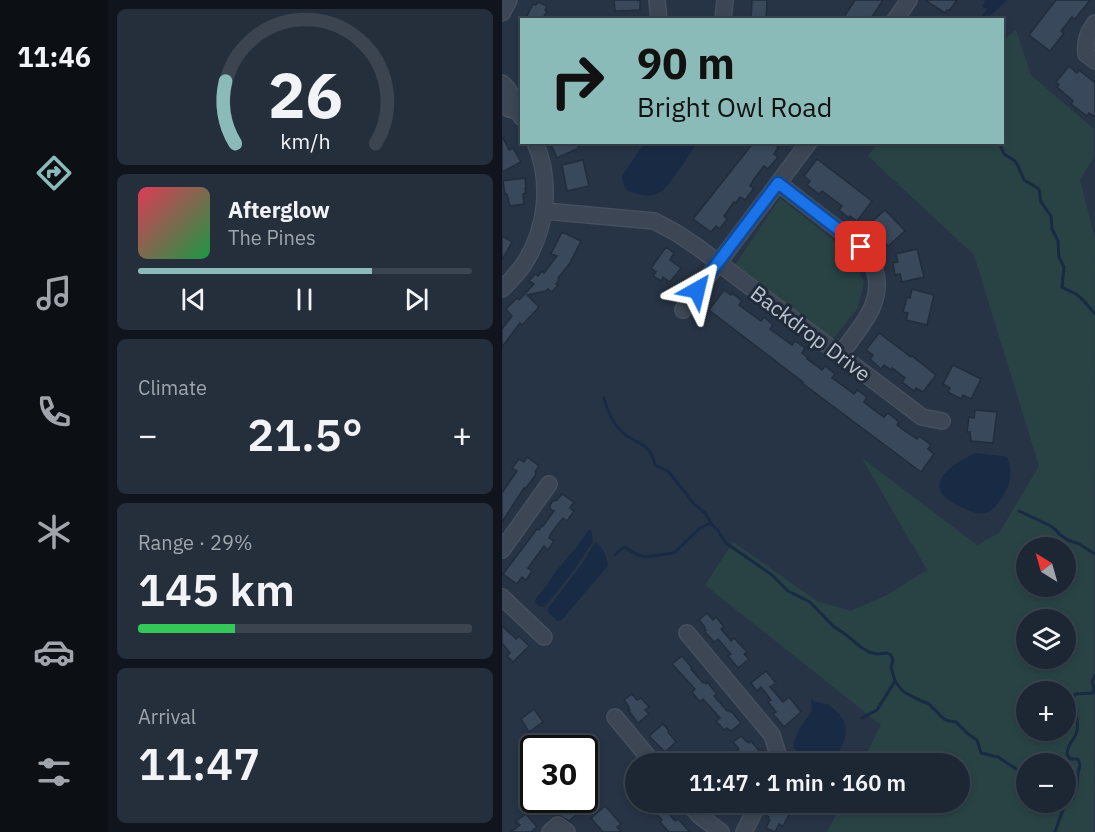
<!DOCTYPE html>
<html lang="en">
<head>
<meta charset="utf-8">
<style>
	:root { --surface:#1d2734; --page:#252f3c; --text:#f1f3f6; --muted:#a0a5ac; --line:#3b444f; --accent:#8bbbb9 }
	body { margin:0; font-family:"IBM Plex Sans",sans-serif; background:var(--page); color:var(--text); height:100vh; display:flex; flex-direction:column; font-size:22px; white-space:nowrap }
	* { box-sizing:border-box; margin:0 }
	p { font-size:20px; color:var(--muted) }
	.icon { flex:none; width:33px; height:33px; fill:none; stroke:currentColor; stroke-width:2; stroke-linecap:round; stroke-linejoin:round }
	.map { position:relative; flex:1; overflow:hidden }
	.details { display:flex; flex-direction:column; gap:9px; padding:9px; background:#10151d; width:394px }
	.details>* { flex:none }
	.hud { position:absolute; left:18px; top:18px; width:484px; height:126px; border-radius:0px; box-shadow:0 3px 9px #0003,0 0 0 2px var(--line); background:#8bbbb9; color:#111; overflow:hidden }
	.needle { width:39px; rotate:323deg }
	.tools { position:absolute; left:514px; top:537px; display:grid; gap:12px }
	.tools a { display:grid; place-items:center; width:60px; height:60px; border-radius:50%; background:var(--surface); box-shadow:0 3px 9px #0003,0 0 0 2px var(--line); font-size:30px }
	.speed { position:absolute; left:18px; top:735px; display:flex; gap:12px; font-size:30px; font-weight:700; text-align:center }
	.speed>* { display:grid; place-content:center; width:78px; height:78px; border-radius:50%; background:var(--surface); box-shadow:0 3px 9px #0003,0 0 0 2px var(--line); line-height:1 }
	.speed .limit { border:3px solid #111; border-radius:9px; background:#fff; color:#111 }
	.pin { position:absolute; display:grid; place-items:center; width:51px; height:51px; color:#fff; margin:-26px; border-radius:12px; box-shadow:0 3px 9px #0006 }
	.me { position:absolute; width:66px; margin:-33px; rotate:37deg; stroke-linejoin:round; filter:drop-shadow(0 0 4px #0008) }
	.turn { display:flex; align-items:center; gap:21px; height:126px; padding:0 18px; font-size:27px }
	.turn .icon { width:78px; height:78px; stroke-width:2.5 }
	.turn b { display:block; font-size:42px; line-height:51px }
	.big { font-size:45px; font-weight:600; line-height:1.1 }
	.details .widget { flex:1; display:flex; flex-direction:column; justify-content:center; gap:9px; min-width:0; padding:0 21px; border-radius:9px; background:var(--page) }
	.details .dial { align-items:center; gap:0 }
	.dial svg { height:156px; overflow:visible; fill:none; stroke:var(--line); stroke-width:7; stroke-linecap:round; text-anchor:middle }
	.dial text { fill:var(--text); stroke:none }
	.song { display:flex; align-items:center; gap:18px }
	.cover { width:72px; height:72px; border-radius:9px; background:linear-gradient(135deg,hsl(350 70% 55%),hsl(140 70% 35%)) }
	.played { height:6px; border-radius:3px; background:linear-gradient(90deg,var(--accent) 70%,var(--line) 70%) }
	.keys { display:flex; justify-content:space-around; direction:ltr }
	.heat { display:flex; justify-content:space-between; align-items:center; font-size:33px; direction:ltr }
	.charge { height:9px; border-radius:4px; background:linear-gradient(90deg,#34c759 29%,var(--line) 0) }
	.trip { position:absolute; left:123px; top:753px; width:345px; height:60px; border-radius:30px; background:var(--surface); box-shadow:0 3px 9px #0003,0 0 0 2px var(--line); font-weight:600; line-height:60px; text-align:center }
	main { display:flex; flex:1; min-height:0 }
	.dock { display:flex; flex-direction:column; width:108px; justify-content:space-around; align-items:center; background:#0c1015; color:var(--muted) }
	.dock .icon { width:42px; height:42px }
	.dock .selected { color:var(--accent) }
	.dock b { font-size:27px; color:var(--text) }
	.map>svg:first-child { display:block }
	.green { fill:#294345; fill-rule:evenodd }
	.water { fill:#192b44 }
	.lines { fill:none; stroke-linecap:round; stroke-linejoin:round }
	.stream { stroke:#192b44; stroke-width:3 }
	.building { fill:#39485b; stroke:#222d3c; stroke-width:1.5 }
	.minor-casing { stroke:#454f5d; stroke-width:18 }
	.minor { stroke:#3c4654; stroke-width:15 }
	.route-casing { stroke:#114b97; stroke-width:15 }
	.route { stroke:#1a73e8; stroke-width:10 }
	.labels { text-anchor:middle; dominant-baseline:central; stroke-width:6; stroke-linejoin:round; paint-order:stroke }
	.street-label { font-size:21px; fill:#bac2cd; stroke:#202b3a }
</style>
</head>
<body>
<main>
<nav class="dock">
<b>11:46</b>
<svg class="icon selected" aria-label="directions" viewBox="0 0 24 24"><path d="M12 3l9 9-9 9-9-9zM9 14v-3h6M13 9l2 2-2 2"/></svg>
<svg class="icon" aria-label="music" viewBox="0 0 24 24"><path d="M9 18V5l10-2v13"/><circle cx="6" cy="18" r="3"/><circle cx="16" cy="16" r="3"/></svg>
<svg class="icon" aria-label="phone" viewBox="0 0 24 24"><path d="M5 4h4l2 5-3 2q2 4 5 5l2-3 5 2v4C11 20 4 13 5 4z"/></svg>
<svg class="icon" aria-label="climate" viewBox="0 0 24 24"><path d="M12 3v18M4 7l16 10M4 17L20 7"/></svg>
<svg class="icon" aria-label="car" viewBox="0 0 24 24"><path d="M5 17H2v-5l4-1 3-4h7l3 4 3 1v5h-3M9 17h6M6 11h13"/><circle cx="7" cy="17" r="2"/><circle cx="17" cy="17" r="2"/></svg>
<svg class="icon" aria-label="filters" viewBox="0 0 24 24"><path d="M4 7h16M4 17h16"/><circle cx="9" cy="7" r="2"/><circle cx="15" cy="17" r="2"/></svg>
</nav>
<section class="details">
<div class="widget dial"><svg viewBox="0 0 100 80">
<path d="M14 69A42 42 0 1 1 86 69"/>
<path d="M14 69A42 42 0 0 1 9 37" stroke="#8bbbb9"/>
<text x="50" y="56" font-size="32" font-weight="700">26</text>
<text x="50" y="72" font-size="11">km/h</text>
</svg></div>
<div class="widget">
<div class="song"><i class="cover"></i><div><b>Afterglow</b><p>The Pines</p></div></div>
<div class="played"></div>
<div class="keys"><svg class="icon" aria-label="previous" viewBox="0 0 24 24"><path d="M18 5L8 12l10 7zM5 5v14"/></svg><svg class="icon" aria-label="pause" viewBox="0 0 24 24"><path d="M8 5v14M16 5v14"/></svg><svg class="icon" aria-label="next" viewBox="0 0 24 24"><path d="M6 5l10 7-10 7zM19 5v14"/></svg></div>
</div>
<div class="widget"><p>Climate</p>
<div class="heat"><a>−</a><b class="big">21.5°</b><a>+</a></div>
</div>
<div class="widget"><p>Range · 29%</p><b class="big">145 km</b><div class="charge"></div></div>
<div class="widget"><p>Arrival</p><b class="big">11:47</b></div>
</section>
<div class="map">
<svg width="593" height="832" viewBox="0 0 593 832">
	<rect width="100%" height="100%" fill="#273445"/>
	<g class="green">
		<path d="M514 30 529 75 592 129V157L578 180 593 238 592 832H325L340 803 458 802V764L360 763 379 725 203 585 231 542 315 601 349 611 385 595 425 570 360 458 475 545 497 533 537 466 472 255 366 156 376 143 501 142V40ZM525 548H564V586H525ZM525 620H564V658H525ZM525 692H564V730H525ZM525 764H564V802H525Z"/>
		<polygon points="278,198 341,248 354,266 362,282 356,308 331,339 233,265"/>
	</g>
	<g class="water">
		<polygon points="483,0 505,0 488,16 483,18 480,16 485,9 480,7"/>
		<path d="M142 143H195C188 153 168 186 159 192 151 197 141 196 132 193 123 191 120 184 120 176Z"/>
		<path d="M473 453 501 456 505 457C510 469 510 481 503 493 499 500 492 510 484 513 476 515 468 511 461 508 417 490 443 467 473 453Z"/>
		<polygon points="86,530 89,530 91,541 75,566 47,602 42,607 36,606 33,602 34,598 45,585 54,571 77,544"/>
		<path d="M94 542C102 549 105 557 106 566L69 609 63 617 58 621H55L45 611 46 608 79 565 92 544Z"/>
		<path d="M309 699C316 704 320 702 327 705 329 706 333 710 334 711 353 729 340 744 332 763H301L296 757 291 744 298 727 310 711Z"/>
	</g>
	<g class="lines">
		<g class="stream">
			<path d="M497 142 502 154 513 161 516 166 522 180 537 189 539 202 549 216 550 229 556 241 557 257 562 267 560 287C564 290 569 291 574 294 581 299 587 307 593 314"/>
			<path d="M102 398C105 410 110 423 120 432 134 445 148 441 153 465L167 472 192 504 203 513 210 525 215 529 224 543 270 575 286 591 308 602 331 626 343 634 360 648 367 652 375 654 385 653 389 655 391 660 389 667 393 681 398 688 402 692 415 699 427 704 442 719 447 721 454 722 466 734 475 740 479 753 496 757 525 776"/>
			<polyline points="517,511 547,525 554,530 557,534 566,540 577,544 593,554"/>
			<polyline points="113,555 122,547 136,555 143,557 172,553 198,528 209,523"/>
			<polyline points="360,718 375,710 393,681"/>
			<path d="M553 832 560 812 564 804 571 798 575 786 576 774 578 764 576 759H568L565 754C566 742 573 740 575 731 577 723 573 718 575 710L570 701 573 694 591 693 592 688 590 682 593 675"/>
		</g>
	</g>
	<g class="building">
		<polygon points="112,0 136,0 138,1 138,10 113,11"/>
		<polygon points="250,0 265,0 264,20 249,20"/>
		<polygon points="353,0 381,0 368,20 340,20"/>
		<polygon points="423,0 455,0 447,11 445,10 443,13"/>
		<polygon points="554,0 588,0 573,19 570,17 559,31 562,33 548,51 527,35"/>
		<polygon points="36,2 45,6 43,10 45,11 40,20 23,20 31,4 34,5"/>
		<polygon points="567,66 575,73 577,70 593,83 593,117 587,113 585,116 569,104 571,101 555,87 557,85 554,82"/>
		<polygon points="0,136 7,150 11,148 19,162 0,172"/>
		<polygon points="48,142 74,142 77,148 55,158"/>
		<polygon points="252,142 270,142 276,147 272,154 276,157 266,169 262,166 252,179 248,186 252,188 243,200 238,197 234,203 232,202 222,216 225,219 218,229 214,226 209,232 191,219"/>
		<polygon points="315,159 370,201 355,221 348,216 347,218 337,210 340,206 320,191 317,194 305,185 308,181 302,176"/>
		<polygon points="81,160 87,186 65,191 60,165"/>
		<polygon points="23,178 24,188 23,188 24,193 21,194 22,204 8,206 5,194 3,194 1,181"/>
		<polygon points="383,210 403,231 386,246 380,240 377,243 368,234 372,231 366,225"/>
		<polygon points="60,232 79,241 68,263 56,278 57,280 54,284 56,285 50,292 46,289 44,291 25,295 37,307 20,325 18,323 0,347 0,329 10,316 4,309 15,298 17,300 32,284 27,281 33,274 36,276 40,271 42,273 55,256 49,254"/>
		<polygon points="0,236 10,242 0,260"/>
		<polygon points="164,247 172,253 168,260 179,268 168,282 161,277 159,281 151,276 154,272 149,268"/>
		<polygon points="415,249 422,277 400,282 398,274 393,275 391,263 396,262 394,254"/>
		<polygon points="410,289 432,295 425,325 404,320 406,313 401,312 405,297 408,298"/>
		<polygon points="222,290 229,295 230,293 240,301 237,305 259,321 262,317 271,325 268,329 290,345 293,341 303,348 300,353 306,358 305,359 320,370 323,366 333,374 330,378 337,383 352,394 355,390 365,397 362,402 376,413 382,417 386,413 397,422 395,425 400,429 415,439 417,436 429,445 426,449 432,454 419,472 300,383 301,382 207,310"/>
		<polygon points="377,333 409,357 410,356 434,375 421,392 414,388 412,391 400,382 403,378 390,368 389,370 382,365 379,369 368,359 371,355 364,350"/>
		<polygon points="451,365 479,379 469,399 461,395 459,399 446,392 448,388 441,384"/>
		<polygon points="473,410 495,412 491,443 469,441 468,432 465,432 467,417 472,418"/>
		<polygon points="25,457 37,466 33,472 34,473 33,476 23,489 22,488 0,522 0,493 15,471 10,468 17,459 22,462"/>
		<polygon points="60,494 72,502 68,508 72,511 65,521 61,518 50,532 47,538 52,541 46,550 42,546 37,553 26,568 30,571 24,580 20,577 15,584 1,574 35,529 37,530 40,525 41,526 52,511 48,509 48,505 51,501 55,500"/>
		<polygon points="205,613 211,620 214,617 222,627 219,629 229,641 232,638 245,652 242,654 247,659 236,668 226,656 229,654 216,639 212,642 202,631 204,630 202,628 203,627 197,620"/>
		<polygon points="0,626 14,639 17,636 27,646 11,662 5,656 8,653 0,643"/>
		<polygon points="180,656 190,668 189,669 201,683 202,682 204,684 205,682 215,694 212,696 225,711 226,710 228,712 229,711 239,723 229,731 225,728 222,730 214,721 218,718 201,699 198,702 190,692 193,689 170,664"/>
		<polygon points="264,671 274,683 268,687 281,702 287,697 299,712 282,727 271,714 274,712 266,702 269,700 259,687 255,691 249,683"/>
		<polygon points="130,694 135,700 139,698 147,707 143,710 147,714 136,723 127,711 128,710 126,708 127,707 122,700"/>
		<polygon points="32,709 41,722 27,732 19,719"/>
		<polygon points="161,724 167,731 166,732 174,742 163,752 147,736"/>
		<polygon points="239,736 245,742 246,741 247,743 249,741 259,753 248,762 245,758 242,761 234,752 237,749 231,742"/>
		<polygon points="185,753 194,764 173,764"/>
		<polygon points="60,800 77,800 83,807 67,821 58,816 54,816 48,809"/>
		<polygon points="145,802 157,802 173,821 176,819 188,832 167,832 158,822 160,820"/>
		<polygon points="272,802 285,808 283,813 287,815 281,826 277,824 273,832 264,828 268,820 266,819 267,817 265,816"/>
		<polygon points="103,806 119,824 115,827 119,832 101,832 89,818"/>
		<polygon points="24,814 35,827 29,832 9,832 18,825 14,821"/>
	</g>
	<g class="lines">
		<defs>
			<g id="minor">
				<polyline points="155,0 157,20"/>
				<polyline points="0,13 7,0"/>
				<polyline points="221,20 223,0"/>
				<polyline points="393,20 407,0"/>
				<path d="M593 23C585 35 583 39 584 54L593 61"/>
				<path d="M0 83C13 94 11 105 20 118"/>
				<polyline points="0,100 7,109 15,111"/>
				<path d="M276 183C292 195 308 208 324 220 353 242 387 263 371 305 364 323 349 339 338 355"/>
				<polyline points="43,211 152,221 173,232 197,248 420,417 440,421"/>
				<path d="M0 289C8 281 16 273 22 264 45 228 50 182 33 142"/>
				<polyline points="181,310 307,142"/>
				<polyline points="0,550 47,484"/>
				<polyline points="0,597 42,637"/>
				<polyline points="185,633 270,735 275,751 274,764"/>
				<polyline points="113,717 152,764"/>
				<polyline points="185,802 199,817 219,832"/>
				<polyline points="48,832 56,825 65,832"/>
				<polyline points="242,832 257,802"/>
			</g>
		</defs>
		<use href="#minor" class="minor-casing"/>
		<use href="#minor" class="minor"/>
	</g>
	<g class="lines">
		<defs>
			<polyline id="route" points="195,290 276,183 359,247"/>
		</defs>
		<use href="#route" class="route-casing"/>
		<use href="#route" class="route"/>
	</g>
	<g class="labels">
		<g class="street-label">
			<text transform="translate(309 333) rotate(37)">Backdrop Drive</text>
		</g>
	</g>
</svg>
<div class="tools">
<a><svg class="needle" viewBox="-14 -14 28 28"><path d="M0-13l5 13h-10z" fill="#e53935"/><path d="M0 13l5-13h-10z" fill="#a0a5ac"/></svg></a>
<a><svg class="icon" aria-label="layers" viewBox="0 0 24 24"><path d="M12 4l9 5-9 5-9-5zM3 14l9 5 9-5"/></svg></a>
<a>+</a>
<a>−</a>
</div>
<div class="speed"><div class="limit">30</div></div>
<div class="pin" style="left:359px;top:247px;background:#d93025"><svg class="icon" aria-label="arrive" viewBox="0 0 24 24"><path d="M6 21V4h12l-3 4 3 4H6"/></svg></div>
<svg class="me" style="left:195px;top:290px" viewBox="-20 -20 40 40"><path d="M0-17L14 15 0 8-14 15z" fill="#1a73e8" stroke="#fff" stroke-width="4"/></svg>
<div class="trip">11:47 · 1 min · 160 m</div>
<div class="hud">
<div class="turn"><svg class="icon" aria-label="right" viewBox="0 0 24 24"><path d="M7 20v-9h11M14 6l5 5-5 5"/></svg><div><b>90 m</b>Bright Owl Road</div></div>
</div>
</div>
</main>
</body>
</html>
